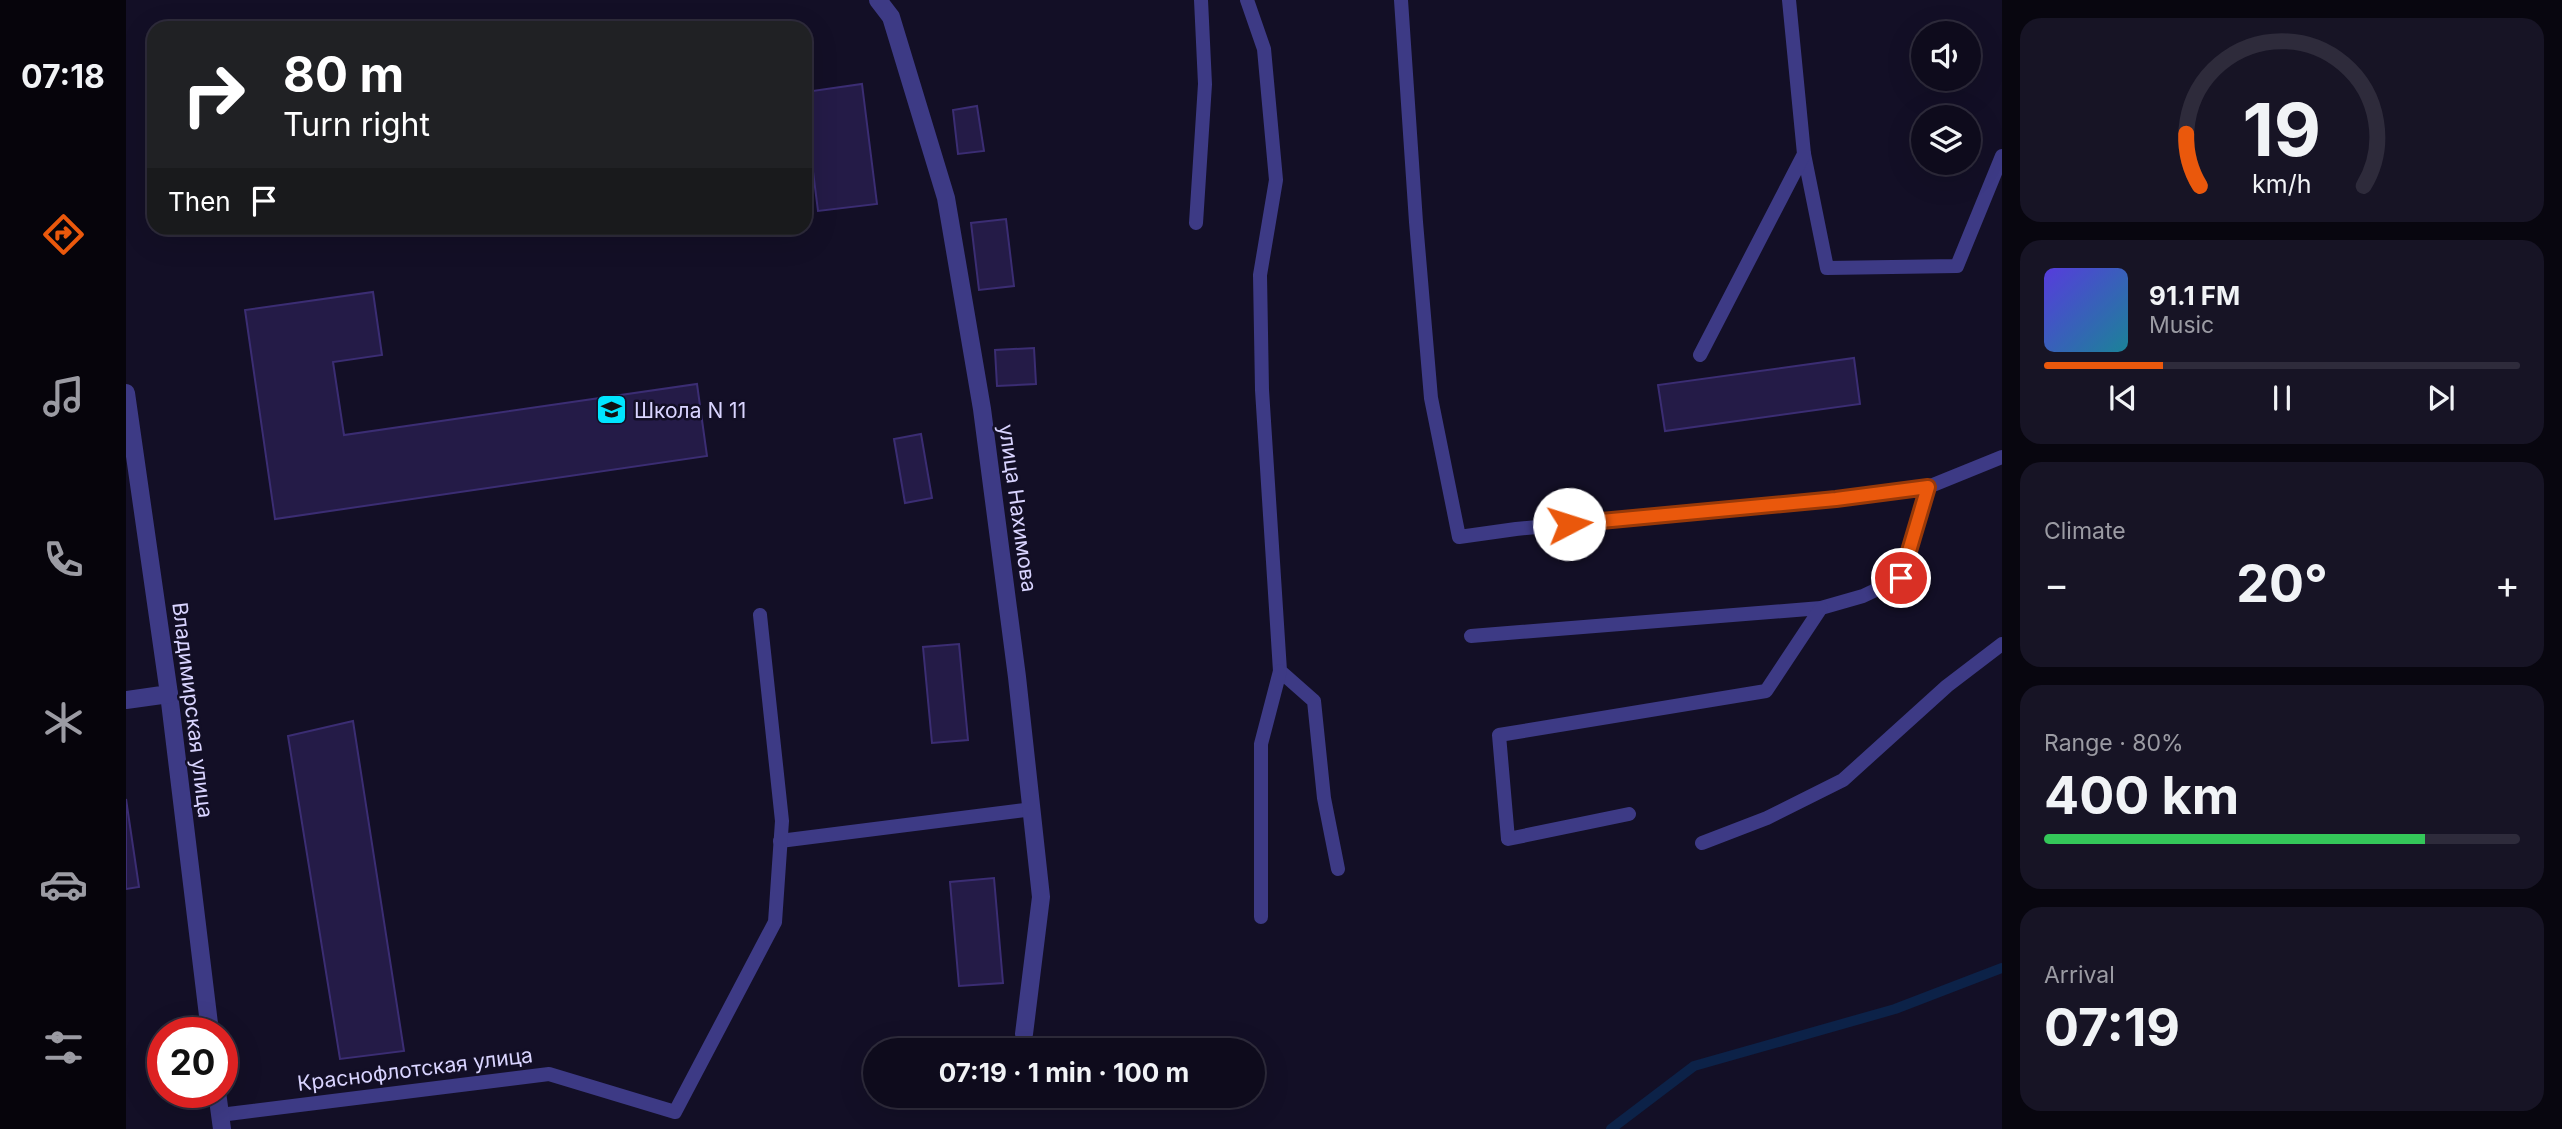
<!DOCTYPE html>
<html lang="en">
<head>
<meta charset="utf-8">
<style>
	:root { --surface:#0e0b1c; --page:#171425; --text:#f1f3f6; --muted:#9b9ba3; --line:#2e2b3b; --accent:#ea580c }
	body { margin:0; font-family:Inter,sans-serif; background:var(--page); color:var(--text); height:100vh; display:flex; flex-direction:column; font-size:26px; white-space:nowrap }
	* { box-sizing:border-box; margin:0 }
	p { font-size:23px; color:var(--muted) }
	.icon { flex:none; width:38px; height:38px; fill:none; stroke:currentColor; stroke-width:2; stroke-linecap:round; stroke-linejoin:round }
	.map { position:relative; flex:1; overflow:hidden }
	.details { display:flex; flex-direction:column; gap:18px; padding:18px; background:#08060f; width:560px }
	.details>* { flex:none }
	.banner { position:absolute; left:21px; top:21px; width:665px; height:214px; border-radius:21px; box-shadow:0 7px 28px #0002,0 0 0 2px var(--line); background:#202124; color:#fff; overflow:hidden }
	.buttons { position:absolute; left:1785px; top:21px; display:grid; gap:14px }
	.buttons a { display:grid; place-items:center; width:70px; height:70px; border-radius:50%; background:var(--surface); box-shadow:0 7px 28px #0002,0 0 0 2px var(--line); font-size:35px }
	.speed { position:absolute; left:21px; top:1017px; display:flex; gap:14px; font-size:35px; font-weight:700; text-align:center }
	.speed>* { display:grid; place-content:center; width:91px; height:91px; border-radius:50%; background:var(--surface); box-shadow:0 7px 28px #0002,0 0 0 2px var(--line); line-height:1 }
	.speed .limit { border:10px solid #d22; background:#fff; color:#111 }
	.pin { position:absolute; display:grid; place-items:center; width:60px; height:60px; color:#fff; margin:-30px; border:4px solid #fff; border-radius:50%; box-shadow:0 2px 7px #0007 }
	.me { position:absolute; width:77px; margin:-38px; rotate:85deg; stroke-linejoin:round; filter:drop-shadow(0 0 5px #0008) }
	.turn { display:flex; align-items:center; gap:24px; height:147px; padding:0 21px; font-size:32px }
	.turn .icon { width:91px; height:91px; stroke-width:2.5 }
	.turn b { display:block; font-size:49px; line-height:60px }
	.then { display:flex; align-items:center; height:66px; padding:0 21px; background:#0003; gap:14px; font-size:26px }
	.big { font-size:52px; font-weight:700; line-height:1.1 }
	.details .tile { flex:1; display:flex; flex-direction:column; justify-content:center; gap:10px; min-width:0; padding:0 24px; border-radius:21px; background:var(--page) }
	.details .dial { align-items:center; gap:0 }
	.dial svg { height:182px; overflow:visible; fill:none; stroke:var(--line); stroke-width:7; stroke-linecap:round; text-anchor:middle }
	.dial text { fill:var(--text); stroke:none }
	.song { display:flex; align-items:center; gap:21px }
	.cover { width:84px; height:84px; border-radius:10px; background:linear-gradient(135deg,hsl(250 70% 55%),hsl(190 70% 35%)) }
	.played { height:7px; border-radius:4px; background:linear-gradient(90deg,var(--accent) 25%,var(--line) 25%) }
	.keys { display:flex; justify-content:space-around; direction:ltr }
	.heat { display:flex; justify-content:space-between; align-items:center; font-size:38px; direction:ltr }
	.charge { height:10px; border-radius:5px; background:linear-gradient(90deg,#34c759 80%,var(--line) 0) }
	.trip { position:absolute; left:737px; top:1038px; width:402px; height:70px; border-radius:35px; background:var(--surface); box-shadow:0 7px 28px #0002,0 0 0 2px var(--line); font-weight:700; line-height:70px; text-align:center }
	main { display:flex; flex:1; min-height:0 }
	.menu { display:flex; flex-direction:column; width:126px; justify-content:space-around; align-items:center; background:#06040b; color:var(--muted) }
	.menu .icon { width:49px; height:49px }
	.menu .current { color:var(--accent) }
	.menu b { font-size:32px; color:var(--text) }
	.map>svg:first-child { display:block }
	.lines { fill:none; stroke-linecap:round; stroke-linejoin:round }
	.stream { stroke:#0c2248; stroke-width:10 }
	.building { fill:#241b47; stroke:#3b2d73; stroke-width:2 }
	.service { stroke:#3d3a85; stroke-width:14 }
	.minor { stroke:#3d3a85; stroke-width:18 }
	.tertiary { stroke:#3d3a85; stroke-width:18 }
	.route-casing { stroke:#983908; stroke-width:18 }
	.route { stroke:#ea580c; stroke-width:12 }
	.labels { text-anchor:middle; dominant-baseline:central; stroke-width:5; stroke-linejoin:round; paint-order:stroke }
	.poi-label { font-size:21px; fill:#d9d4ff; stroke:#130f26; text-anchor:start }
	.street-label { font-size:21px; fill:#d9d4ff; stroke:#130f26 }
</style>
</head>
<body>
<main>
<nav class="menu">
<b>07:18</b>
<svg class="icon current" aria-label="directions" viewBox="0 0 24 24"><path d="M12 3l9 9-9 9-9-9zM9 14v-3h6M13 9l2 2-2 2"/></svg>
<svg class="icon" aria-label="music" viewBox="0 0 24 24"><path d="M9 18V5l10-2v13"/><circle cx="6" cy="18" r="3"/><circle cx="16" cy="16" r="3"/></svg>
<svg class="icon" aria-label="phone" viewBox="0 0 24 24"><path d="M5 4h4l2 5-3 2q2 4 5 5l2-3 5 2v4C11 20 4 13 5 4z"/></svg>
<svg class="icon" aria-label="climate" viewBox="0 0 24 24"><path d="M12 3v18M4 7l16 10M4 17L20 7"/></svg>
<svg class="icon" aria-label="car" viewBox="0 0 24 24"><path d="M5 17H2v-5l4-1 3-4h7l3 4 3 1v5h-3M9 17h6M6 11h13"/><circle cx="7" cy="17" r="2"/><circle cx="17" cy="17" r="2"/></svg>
<svg class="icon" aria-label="filters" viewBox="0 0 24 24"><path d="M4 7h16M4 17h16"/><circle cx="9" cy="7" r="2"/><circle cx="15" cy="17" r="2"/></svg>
</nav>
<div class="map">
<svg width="1876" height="1129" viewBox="0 0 1876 1129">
	<rect width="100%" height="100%" fill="#130f26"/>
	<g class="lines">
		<polyline class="stream" points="1485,1129 1568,1066 1769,1009 1876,968"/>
	</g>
	<g class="building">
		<polygon points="736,84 751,204 692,211 679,108 679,92"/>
		<polygon points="851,106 858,151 832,154 827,110"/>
		<polygon points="880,219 888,286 853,290 845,223"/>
		<polygon points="247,292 256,355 207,362 218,435 571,384 581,456 149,519 119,310"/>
		<polygon points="908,348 910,384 871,386 869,350"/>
		<polygon points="1728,358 1734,404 1539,431 1532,385"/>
		<polygon points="795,434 806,498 779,503 768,439"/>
		<polygon points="833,644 842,740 806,743 797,647"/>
		<polygon points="227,721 278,1051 214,1059 162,736"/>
		<polygon points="0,799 13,887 0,889"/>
		<polygon points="868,878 877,983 833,986 824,882"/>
	</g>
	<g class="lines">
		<g class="service">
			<polyline points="1121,0 1138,49 1150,180 1134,275 1136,390 1154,671 1188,701 1198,798 1212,869"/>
			<polyline points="1275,0 1290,222 1305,398 1333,537 1390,529 1710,499 1802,487 1876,457"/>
			<polyline points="1678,154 1701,268 1831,266 1876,156"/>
			<polyline points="1070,223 1079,84 1075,0"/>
			<polyline points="1574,355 1678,154 1663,0"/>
			<polyline points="1345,636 1695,608 1737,596 1775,578 1802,487"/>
			<polyline points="1503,814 1382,839 1373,735 1640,691 1695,608"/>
			<polyline points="654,841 907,809"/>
			<polyline points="1576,843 1641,818 1717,780 1821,686 1876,644"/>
			<polyline points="1135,917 1135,744 1154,671"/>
			<polyline points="94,1115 423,1074 549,1112 649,922 656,821 634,615"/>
		</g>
		<g class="minor">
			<polyline points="752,0 765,17 820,198 856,409 891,677 915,897 898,1034"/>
			<polyline points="43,694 84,1032"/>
			<polyline points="91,1092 96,1129"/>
		</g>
		<polyline class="tertiary" points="0,393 43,694 0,700"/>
	</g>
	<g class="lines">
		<defs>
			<polyline id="route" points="1443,524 1710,499 1802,487 1775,578"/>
		</defs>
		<use href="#route" class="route-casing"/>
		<use href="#route" class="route"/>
	</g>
	<defs>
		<symbol id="school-square" viewBox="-11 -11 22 22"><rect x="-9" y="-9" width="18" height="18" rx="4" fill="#00e5ff" stroke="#130f26"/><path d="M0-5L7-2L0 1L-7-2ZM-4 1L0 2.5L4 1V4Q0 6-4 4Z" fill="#111"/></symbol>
	</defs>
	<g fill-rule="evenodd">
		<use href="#school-square" x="468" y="392" width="35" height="35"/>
	</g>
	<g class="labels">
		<g class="poi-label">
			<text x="508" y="410">Школа N 11</text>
		</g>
		<g class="street-label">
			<text transform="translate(892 508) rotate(82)">улица Нахимова</text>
			<text transform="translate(67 710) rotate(83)">Владимирская улица</text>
			<text transform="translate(289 1069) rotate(-7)">Краснофлотская улица</text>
		</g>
	</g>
</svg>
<div class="buttons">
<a><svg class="icon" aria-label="sound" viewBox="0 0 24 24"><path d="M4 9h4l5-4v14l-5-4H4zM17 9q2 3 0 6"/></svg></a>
<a><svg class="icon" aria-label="layers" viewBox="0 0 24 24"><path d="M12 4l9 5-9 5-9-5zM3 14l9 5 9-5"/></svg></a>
</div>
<div class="speed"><div class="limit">20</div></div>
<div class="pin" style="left:1775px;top:578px;background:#d93025"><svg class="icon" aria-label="arrive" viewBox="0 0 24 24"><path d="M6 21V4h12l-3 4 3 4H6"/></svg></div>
<svg class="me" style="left:1443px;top:524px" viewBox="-20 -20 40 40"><circle r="19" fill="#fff"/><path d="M0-13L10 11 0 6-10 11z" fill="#ea580c"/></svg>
<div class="trip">07:19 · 1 min · 100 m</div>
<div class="banner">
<div class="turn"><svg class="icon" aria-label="right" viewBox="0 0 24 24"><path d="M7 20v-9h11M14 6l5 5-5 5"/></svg><div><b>80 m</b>Turn right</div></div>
<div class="then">Then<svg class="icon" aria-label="arrive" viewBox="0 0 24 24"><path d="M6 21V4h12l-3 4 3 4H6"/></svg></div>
</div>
</div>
<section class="details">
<div class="tile dial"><svg viewBox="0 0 100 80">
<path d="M14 69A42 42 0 1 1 86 69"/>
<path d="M14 69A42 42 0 0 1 8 46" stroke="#ea580c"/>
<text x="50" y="56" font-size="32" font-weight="700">19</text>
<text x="50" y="72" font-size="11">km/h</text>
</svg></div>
<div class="tile">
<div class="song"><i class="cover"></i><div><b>91.1 FM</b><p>Music</p></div></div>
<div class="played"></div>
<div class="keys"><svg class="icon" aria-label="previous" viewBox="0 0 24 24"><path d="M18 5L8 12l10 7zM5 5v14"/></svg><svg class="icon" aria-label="pause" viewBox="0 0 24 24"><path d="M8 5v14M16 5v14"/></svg><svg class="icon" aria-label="next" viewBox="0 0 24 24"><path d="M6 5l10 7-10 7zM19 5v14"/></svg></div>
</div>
<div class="tile"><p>Climate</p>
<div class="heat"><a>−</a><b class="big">20°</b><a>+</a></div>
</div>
<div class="tile"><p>Range · 80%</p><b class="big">400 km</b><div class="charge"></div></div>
<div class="tile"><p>Arrival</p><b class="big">07:19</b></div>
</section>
</main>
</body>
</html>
